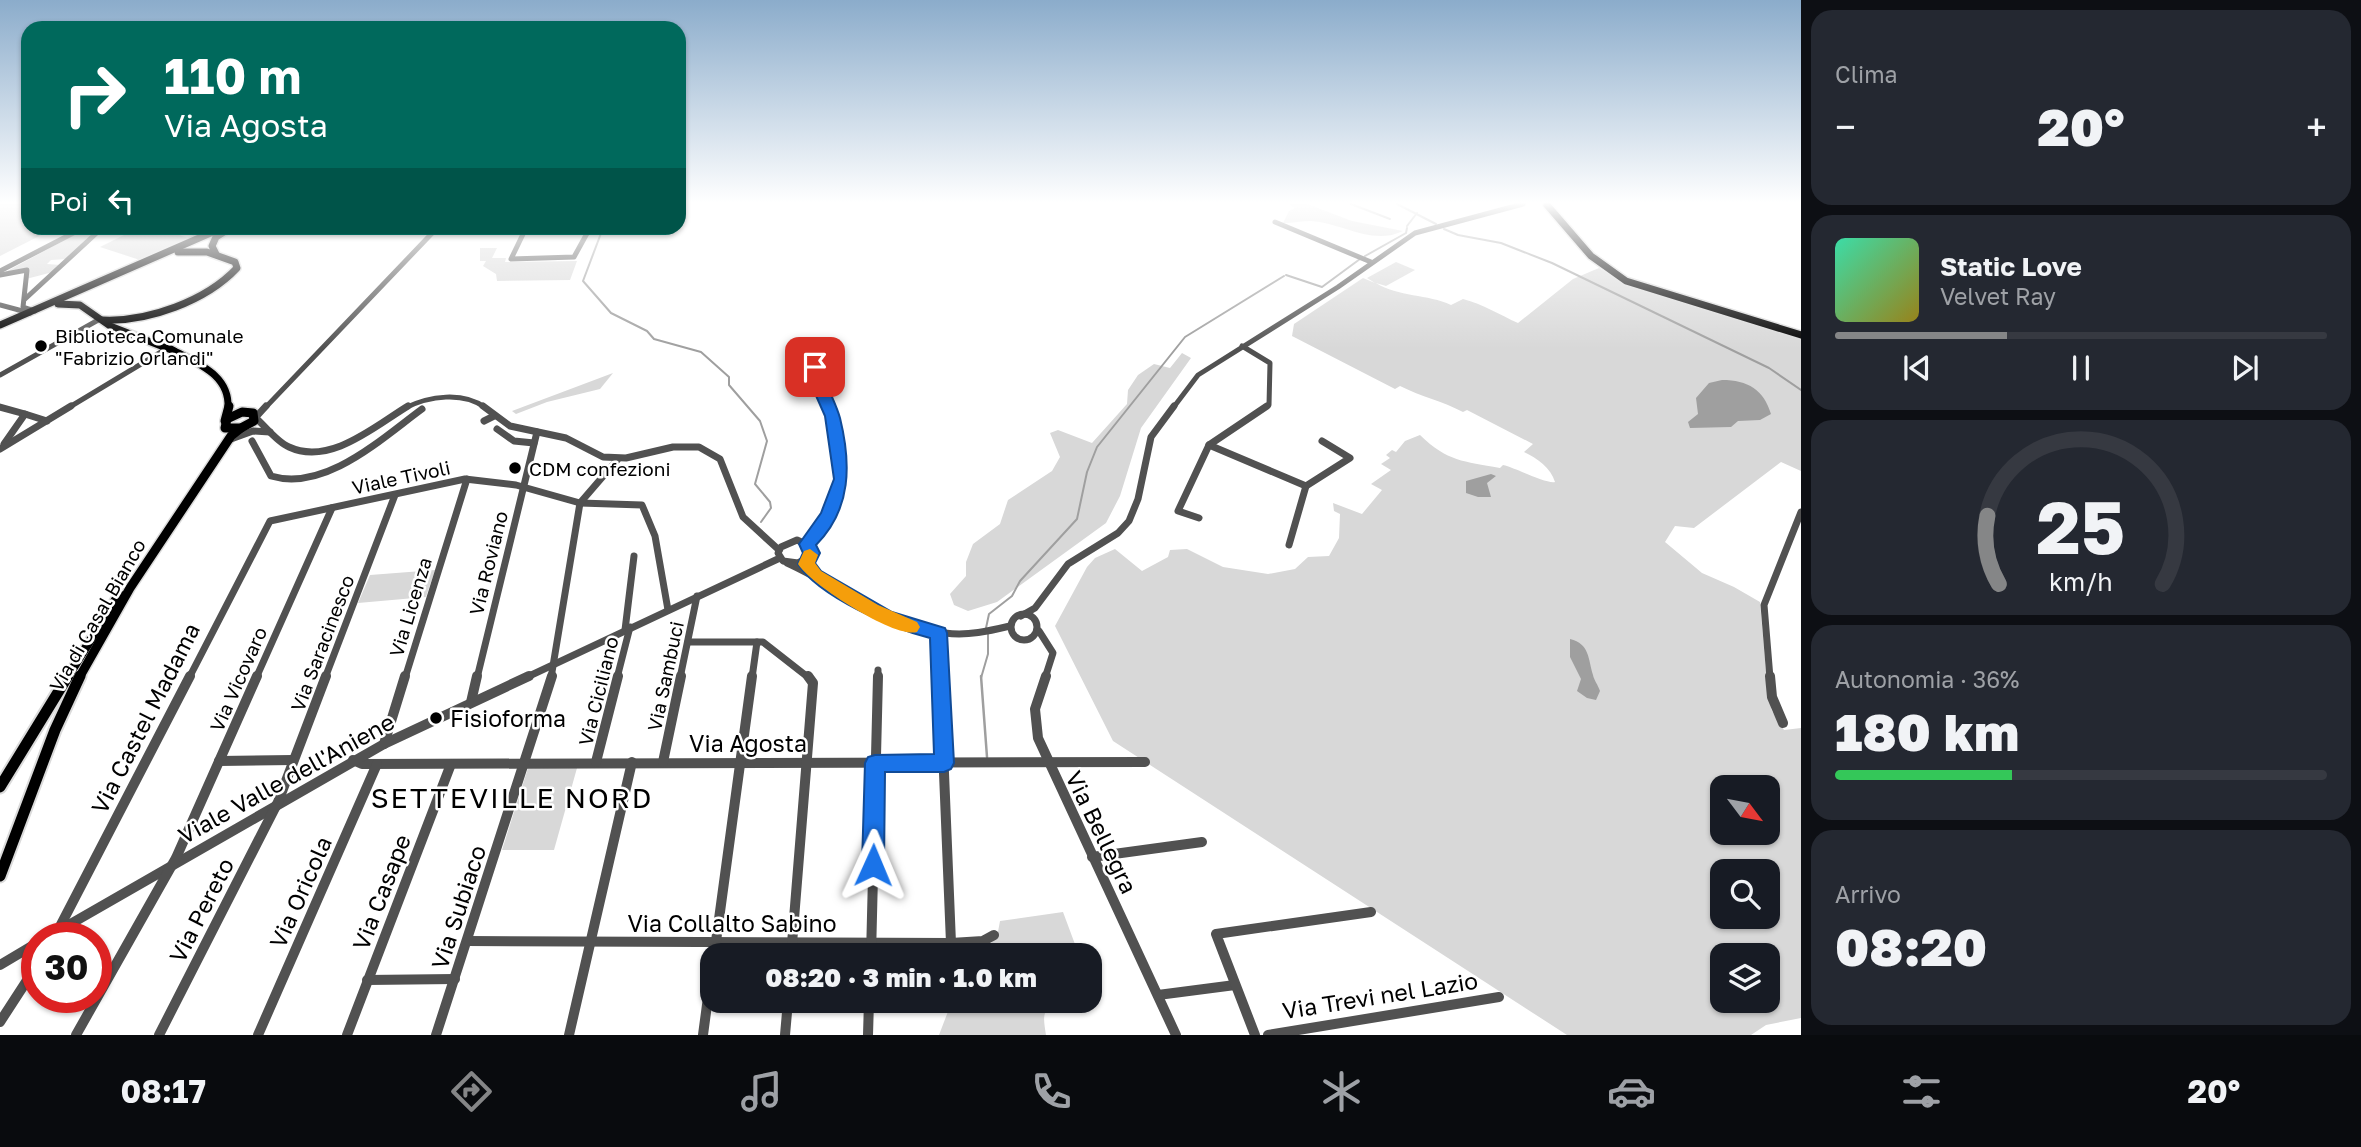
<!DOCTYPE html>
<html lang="it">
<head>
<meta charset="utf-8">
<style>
	:root { --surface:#171b24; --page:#242831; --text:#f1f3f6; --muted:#9ea1a6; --line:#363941; --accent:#858687 }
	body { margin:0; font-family:"Golos Text",sans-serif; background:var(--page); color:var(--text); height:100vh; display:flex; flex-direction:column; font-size:26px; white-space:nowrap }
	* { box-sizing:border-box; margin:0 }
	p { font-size:23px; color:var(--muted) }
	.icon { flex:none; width:38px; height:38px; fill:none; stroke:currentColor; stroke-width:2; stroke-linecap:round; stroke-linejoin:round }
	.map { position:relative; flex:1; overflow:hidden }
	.side { display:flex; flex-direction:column; gap:10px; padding:10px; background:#0d0f14; width:560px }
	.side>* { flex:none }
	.banner { position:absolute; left:21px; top:21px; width:665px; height:214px; border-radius:21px; box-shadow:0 2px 5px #0004; background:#00695c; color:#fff; overflow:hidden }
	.needle { width:46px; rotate:122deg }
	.tools { position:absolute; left:1710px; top:775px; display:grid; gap:14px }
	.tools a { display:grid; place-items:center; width:70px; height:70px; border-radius:14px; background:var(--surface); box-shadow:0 2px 5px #0004; font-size:35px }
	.speed { position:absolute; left:21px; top:922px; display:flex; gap:14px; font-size:35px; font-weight:700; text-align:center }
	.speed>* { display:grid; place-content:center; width:91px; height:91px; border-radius:50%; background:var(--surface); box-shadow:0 2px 5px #0004; line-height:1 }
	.speed .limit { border:10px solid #d22; background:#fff; color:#111 }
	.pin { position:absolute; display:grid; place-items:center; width:60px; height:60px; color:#fff; margin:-30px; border-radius:14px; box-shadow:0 4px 10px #0006 }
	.me { position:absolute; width:77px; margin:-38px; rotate:1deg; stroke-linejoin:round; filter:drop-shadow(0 0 5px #0008) }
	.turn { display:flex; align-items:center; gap:24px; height:147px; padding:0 28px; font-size:32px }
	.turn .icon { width:91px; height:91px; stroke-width:2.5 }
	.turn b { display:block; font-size:49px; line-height:60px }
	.then { display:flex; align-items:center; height:66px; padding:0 28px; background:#0003; gap:14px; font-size:26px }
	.big { font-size:52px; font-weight:800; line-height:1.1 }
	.side .widget { flex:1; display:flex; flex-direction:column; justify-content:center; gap:10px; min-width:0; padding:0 24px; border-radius:21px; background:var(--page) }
	.side .dial { align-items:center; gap:0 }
	.dial svg { height:182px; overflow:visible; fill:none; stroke:var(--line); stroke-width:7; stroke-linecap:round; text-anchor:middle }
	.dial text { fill:var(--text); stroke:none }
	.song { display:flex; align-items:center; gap:21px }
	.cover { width:84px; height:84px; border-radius:10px; background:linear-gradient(135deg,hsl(160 70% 55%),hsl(50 70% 35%)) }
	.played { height:7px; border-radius:4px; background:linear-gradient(90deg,var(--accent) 35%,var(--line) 35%) }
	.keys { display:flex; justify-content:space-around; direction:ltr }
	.heat { display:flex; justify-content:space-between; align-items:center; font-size:38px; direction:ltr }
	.charge { height:10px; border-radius:5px; background:linear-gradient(90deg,#34c759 36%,var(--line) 0) }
	.trip { position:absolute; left:700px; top:943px; width:402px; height:70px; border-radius:21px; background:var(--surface); box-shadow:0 2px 5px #0004; font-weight:800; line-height:70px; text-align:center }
	.dock { display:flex; height:112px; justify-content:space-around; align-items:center; background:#090b0e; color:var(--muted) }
	.dock .icon { width:49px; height:49px }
	.dock .active { color:var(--accent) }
	.dock b { font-size:32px; color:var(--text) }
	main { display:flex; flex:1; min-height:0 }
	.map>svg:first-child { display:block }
	.green { fill:#d8d8d8; fill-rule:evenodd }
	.water { fill:#9f9f9f }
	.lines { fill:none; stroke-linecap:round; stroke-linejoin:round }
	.stream-far1 { stroke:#9f9f9f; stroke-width:2 }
	.stream { stroke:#9f9f9f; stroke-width:2.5 }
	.major-far2-casing { stroke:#dbdbdb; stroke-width:10 }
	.major-far1-casing { stroke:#dbdbdb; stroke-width:12 }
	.major-casing { stroke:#dbdbdb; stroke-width:15 }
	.minor-far2 { stroke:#515151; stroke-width:5 }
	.minor-far1 { stroke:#515151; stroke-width:7 }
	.minor { stroke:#515151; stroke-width:10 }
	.major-far2 { stroke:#000; stroke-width:7 }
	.major-far1 { stroke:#000; stroke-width:9 }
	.major { stroke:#000; stroke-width:11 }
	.route { fill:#1a73e8; stroke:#114b97; stroke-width:2 }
	.slow { fill:#f59e0b }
	.poi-dot { fill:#000; stroke:#fff; stroke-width:2.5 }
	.labels { text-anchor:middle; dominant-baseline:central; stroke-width:5; stroke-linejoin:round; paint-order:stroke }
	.poi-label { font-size:19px; fill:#000; stroke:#fff; text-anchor:start }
	.street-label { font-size:19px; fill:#000; stroke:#fff }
	.near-street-label { font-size:23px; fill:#000; stroke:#fff }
	.near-poi-label { font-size:23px; fill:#000; stroke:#fff; text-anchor:start }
	.near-quarter-label { font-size:28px; letter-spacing:2px; fill:#000; stroke:#fff }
</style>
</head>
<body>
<main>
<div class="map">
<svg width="1801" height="1035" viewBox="0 0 1801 1035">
	<rect width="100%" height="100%" fill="#fff"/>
	<g class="green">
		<polygon points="0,204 28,204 28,228 55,228 0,256"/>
		<path d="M1288 204H1307L1352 221 1403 231C1372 246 1343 223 1311 221 1302 221 1292 223 1283 223L1289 211 1295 208Z"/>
		<polygon points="87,228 101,228 67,259 51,260 47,264 61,265 53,272 26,279 30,269 0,275"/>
		<polygon points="115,228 158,228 191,239 143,261 100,247 128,233"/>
		<polygon points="480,248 497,248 492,258 506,258 505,262 577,261 570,280 497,281 496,274 483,266 486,261 480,261"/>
		<path d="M1396 262 1415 270 1386 286 1376 283C1398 297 1428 294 1451 305L1463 299C1483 304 1500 315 1518 323L1573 279 1599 268 1625 283 1801 336V471L1781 462 1694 528 1675 526 1665 542 1702 573 1734 587 1760 602 1768 694 1772 711 1784 730 1801 728V1018L1766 1025 1751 1035H1567L1113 741 1055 626 1087 567 1095 558 1115 549 1142 571 1168 557 1170 550 1187 549 1223 567 1268 574 1295 569 1308 557 1329 556 1339 538 1340 514 1334 511 1333 503 1362 514 1382 490 1371 484 1391 470 1381 464 1390 458 1386 455 1392 450 1396 452 1405 441 1420 435C1448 462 1463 461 1500 468L1503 465C1516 468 1546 484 1555 482 1551 468 1537 458 1524 452L1533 444 1467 410 1463 412C1442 401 1422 397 1400 386L1395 389 1292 336 1294 324 1363 278 1375 283 1367 278ZM1722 788H1768V833H1722ZM1722 872H1768V917H1722ZM1722 956H1768V1001H1722Z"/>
		<polygon points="1182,353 1191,358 1141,428 1120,496 1106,523 997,602 968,611 954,605 950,594 966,576 966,562 973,544 1000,524 1008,500 1052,471 1060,457 1050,433 1058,430 1092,443 1127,404 1128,390 1138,375 1154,364 1170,368"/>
		<polygon points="613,373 600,389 547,402 516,414 512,411"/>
		<polygon points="435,570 426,597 358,603 370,575"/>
		<polygon points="528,768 577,768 554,850 502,850"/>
		<polygon points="1063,912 1079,955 955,955 954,948 991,943 997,937 1000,921"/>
		<path d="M952 1001H1061C1041 1008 1043 1016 1046 1035H939Z"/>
	</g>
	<g class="water">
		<path d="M1722 380C1748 380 1764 390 1771 414L1760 420 1738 421 1731 427 1690 428 1688 422 1698 414 1696 398 1709 383Z"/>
		<polygon points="1491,474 1496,476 1487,483 1491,497 1478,497 1466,493 1466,481"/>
		<path d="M1570 639C1590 644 1588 659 1593 675 1594 680 1598 685 1600 691L1596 700 1587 698 1577 691 1581 679 1570 657Z"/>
	</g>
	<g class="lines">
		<g class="stream-far1">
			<polyline points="1351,204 1390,219"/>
			<polyline points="1397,204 1436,224"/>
			<polyline points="1407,226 1417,213"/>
			<polyline points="603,228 583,281 611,313 647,331 654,339 701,352 729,377 729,385 760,421 767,441 755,484 770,502 771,508 761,522"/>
			<polyline points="1444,229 1458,235 1501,243 1552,263 1769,368 1801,390"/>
			<polyline points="1365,256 1406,233 1407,228"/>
			<polyline points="1286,275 1322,287 1360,259"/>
			<polyline points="986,628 989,614 1012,596 1020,581 1077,519 1087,472 1097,447 1185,337 1284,276"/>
			<polyline points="981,678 988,654 988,634"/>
		</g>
		<polyline class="stream" points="981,676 987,757"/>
		<defs>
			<g id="major-far2">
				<polyline points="1547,205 1591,256 1626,281 1801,335"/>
				<polyline points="216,254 212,246 216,237 230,228"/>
				<polyline points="58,304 80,305 110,326 174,351"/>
				<path d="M103 320C148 322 206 301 237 268L235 262 207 252H178"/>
				<polyline points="0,325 222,228"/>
				<path d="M171 349C196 363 230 374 228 408"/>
			</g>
			<g id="major-far1">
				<polygon points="242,412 253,413 254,421 241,428 225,428 227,419"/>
				<polyline points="225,421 229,406"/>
				<polyline points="67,678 119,594"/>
				<polyline points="79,678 130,588 231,436 241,428"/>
			</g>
			<g id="major">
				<polyline points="0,787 68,676"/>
				<polyline points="0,876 55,730 80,676"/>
			</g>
		</defs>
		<use href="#major-far2" class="major-far2-casing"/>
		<use href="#major-far1" class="major-far1-casing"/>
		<use href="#major" class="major-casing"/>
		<g class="minor-far2">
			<polyline points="1275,222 1371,262"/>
			<polyline points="526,228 511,259 574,257 590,228"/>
			<polyline points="524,232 589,232"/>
			<polyline points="0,271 83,228"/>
			<polyline points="0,275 27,270 23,307 35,311"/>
			<polyline points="25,299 102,228"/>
			<polyline points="0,305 30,313"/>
			<polyline points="1242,346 1270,363 1269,405 1264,408"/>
			<polyline points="815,363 818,381 830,408"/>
			<polyline points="0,375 100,319"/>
			<polyline points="0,407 4,408"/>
			<polyline points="68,408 166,349"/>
			<polyline points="265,408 437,228"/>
			<path d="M405 408C429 396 463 391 486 408"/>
			<polyline points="1173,408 1198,375 1338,287 1415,233 1523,204"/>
		</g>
		<g class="minor-far1">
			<polyline points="483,406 510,426 566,438 603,457 626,458 673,447 699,447 720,459 743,517 779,550"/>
			<polyline points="1267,406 1209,445 1306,486 1350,458 1322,441"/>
			<polyline points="0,407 25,414 4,444"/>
			<polyline points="25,414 47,421"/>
			<polyline points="256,417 266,406"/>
			<path d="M256 418C266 427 277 442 289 447 330 466 375 426 408 406"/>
			<polyline points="484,421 494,416"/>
			<polyline points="497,429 514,441 534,443"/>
			<polyline points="231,439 253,431 270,432"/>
			<path d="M252 441 271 476C325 492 381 439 422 409"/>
			<polyline points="0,449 71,406"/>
			<polyline points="1199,518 1178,511 1209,445"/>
			<polygon points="797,540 810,546 810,556 798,563 783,561 778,553 781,547"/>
			<path d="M808 544C845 505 844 456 829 406"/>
			<polyline points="1289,545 1306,486"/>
			<path d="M787 563C838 586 888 626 945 633 968 636 989 631 1010 626"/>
			<circle cx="1024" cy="627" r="13"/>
			<polyline points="1021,616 1035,608 1068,564 1118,533 1129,521 1138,499 1151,437 1174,406"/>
			<polyline points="625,630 634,556"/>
			<polyline points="1039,631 1053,653 1045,678"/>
			<polyline points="938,633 940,678"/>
			<polyline points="688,642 763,642 809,678"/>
			<polyline points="189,678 270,521 465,479 516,485 580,503 642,505 655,536 668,610"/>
			<polyline points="256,678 332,508"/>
			<polyline points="325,678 395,495"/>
			<polyline points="405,678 467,479"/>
			<polyline points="477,678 537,432"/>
			<polyline points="525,678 780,558"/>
			<polyline points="551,678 580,503 618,459"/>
			<polyline points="617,678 630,627"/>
			<polyline points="680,678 697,596"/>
			<polyline points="752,678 757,642"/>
			<polyline points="878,678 878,670"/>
			<polyline points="1770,678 1764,605 1801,512"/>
		</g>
		<g class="minor">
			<polyline points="940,676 951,943"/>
			<polyline points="1046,676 1035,709 1038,738 1176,1035"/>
			<polyline points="1770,676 1772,697 1783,723"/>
			<polyline points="471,702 477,676"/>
			<polyline points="384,744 405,676"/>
			<polyline points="353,760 362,764 1145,762"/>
			<polyline points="219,761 293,760"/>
			<polyline points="596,762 618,676"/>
			<polyline points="663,762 681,676"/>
			<polyline points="1092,857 1202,842"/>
			<polyline points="46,938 384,744 529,676"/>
			<polyline points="54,938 190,676"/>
			<polyline points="467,941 951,943 983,941 994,935"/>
			<polyline points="714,956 752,676"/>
			<polyline points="791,956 813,683 808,676"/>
			<polyline points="871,956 878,676"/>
			<polyline points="0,965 37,943"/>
			<polyline points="367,980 455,979"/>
			<polyline points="1158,995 1235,985"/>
			<polyline points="0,1022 37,965"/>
			<polyline points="76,1035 176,858 257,676"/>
			<polyline points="159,1035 278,802 326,676"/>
			<polyline points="258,1035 377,764"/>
			<polyline points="347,1035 451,764"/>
			<polyline points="436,1035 552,676"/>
			<polyline points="569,1035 632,762"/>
			<polyline points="703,1035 712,967"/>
			<polyline points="785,1035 788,1001"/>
			<polyline points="868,1035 869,1001"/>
			<polyline points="1255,1035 1216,934 1371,912"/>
			<polyline points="1268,1035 1499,997"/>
		</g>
		<use href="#major-far2" class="major-far2"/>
		<use href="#major-far1" class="major-far1"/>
		<use href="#major" class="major"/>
	</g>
	<linearGradient id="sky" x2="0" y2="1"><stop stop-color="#8baccb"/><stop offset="0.58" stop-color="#fff"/><stop offset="1" stop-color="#fff" stop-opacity="0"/></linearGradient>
	<rect width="1801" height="349" fill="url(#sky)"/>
	<path class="route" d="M810 364 822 367C825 386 835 400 840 418 851 463 852 509 816 545L820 553 815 563 821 571 892 612 945 628 947 633 954 763 951 769 944 772H885L884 865 881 872 873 875 865 872 862 865 865 763 868 757 875 755 934 754 930 638C893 629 818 596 798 564L803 553 799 544 821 513 834 479 825 416 810 382Z"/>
	<path class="slow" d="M810 549 818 555 815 563 821 571 878 605 917 622 920 627 917 632C895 639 810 584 798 564L804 551Z"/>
	<g class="poi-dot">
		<circle cx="41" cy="346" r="7"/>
		<circle cx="515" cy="468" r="7"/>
		<circle cx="436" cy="718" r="7"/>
	</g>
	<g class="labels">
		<g class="poi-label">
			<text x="55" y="335">Biblioteca Comunale<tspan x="55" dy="22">"Fabrizio Orlandi"</tspan></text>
			<text x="529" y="468">CDM confezioni</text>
		</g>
		<g class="street-label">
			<text transform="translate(401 477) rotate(-12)">Viale Tivoli</text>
			<text transform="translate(488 563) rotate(-76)">Via Roviano</text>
			<text transform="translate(410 607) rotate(-73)">Via Licenza</text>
			<text transform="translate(97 615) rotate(-60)">Via di Casal Bianco</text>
			<text transform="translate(322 643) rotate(-69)">Via Saracinesco</text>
			<text transform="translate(665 676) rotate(-78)">Via Sambuci</text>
			<text transform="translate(238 679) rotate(-66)">Via Vicovaro</text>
			<text transform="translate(598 691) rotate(-76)">Via Ciciliano</text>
		</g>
		<g class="near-street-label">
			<text transform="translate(145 718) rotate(-63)">Via Castel Madama</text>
			<text x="748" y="743">Via Agosta</text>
			<text transform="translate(286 778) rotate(-29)">Viale Valle dell'Aniene</text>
			<text transform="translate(1102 832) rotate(64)">Via Bellegra</text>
			<text transform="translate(300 892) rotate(-66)">Via Oricola</text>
			<text transform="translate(381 892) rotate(-69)">Via Casape</text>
			<text transform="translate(458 907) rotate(-72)">Via Subiaco</text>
			<text transform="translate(201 910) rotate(-63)">Via Pereto</text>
			<text x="732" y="923">Via Collalto Sabino</text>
			<text transform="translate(1380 995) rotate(-9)">Via Trevi nel Lazio</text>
		</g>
		<g class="near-poi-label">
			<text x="450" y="718">Fisioforma</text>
		</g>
		<g class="near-quarter-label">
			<text x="512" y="797">SETTEVILLE NORD</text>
		</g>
	</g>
</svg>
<div class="tools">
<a><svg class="needle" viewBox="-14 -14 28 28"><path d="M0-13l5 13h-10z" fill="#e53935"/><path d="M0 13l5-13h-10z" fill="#9ea1a6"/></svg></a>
<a><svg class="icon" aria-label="search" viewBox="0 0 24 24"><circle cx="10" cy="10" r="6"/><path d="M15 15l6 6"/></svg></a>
<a><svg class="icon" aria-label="layers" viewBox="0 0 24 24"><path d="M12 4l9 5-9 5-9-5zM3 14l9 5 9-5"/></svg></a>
</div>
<div class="speed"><div class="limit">30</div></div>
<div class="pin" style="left:815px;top:367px;background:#d93025"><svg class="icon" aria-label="arrive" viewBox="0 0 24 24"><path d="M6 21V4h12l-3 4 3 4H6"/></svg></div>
<svg class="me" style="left:873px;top:865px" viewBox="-20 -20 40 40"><path d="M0-17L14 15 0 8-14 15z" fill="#1a73e8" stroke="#fff" stroke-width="4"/></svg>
<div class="trip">08:20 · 3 min · 1.0 km</div>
<div class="banner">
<div class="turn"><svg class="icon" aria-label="right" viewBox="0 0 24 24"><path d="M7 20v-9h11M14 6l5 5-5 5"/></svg><div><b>110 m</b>Via Agosta</div></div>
<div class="then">Poi<svg class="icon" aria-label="left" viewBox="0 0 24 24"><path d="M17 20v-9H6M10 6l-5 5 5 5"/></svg></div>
</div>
</div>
<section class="side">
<div class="widget"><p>Clima</p>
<div class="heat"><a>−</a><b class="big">20°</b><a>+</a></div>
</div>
<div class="widget">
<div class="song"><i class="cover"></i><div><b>Static Love</b><p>Velvet Ray</p></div></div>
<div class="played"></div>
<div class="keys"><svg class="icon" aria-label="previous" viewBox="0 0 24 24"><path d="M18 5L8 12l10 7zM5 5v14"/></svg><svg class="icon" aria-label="pause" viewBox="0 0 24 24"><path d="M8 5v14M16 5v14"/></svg><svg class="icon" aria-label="next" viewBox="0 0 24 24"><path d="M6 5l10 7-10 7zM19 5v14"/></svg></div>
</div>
<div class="widget dial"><svg viewBox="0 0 100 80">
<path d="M14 69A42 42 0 1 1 86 69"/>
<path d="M14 69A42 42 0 0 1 9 39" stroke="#858687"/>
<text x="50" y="56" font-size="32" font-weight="700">25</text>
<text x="50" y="72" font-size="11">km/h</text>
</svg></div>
<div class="widget"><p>Autonomia · 36%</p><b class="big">180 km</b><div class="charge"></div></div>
<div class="widget"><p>Arrivo</p><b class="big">08:20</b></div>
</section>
</main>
<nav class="dock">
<b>08:17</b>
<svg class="icon active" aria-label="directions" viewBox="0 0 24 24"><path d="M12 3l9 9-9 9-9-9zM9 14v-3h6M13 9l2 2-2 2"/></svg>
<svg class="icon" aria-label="music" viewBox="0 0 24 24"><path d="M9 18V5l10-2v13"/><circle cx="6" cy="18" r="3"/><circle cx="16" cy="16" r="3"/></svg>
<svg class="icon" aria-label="phone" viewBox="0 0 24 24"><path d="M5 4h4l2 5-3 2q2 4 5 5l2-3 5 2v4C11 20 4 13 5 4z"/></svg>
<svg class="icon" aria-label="climate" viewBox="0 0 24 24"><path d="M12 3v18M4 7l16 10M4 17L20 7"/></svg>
<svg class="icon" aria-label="car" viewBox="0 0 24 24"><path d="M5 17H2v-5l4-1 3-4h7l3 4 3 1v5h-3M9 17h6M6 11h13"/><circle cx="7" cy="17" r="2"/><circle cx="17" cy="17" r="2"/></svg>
<svg class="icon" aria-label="filters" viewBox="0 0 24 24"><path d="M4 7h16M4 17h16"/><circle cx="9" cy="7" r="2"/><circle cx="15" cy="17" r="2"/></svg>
<b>20°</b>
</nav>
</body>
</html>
